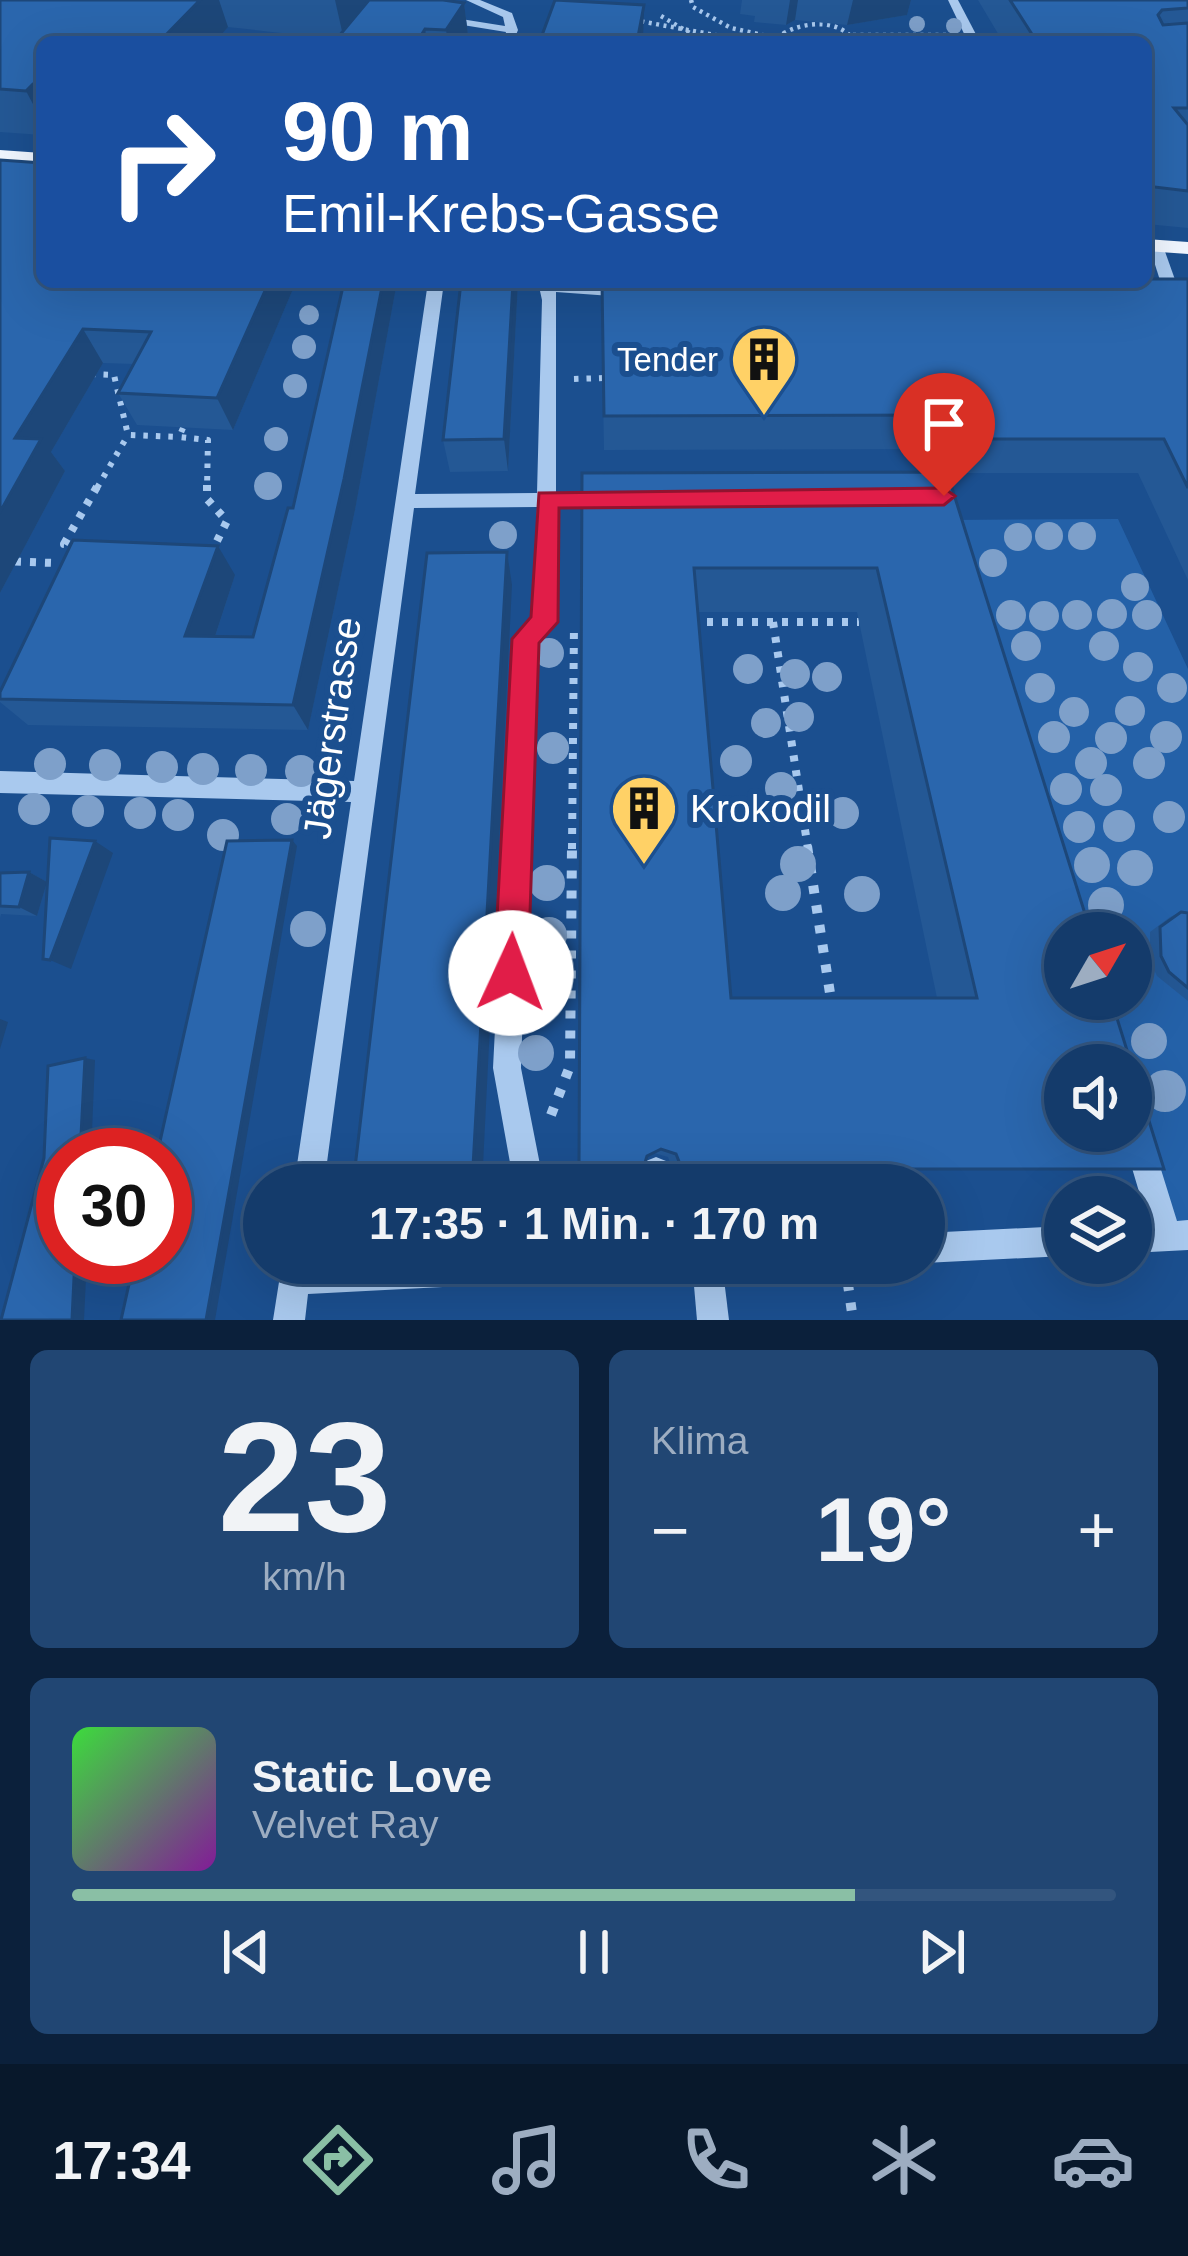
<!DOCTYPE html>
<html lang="de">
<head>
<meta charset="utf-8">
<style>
	:root { --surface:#143b6b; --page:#214673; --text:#f1f3f6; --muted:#9dadc1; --line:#33557e; --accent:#8abfa5 }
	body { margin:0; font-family:Arial,sans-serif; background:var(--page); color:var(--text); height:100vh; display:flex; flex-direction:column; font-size:45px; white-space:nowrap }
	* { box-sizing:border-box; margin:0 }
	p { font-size:39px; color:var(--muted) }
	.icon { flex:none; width:66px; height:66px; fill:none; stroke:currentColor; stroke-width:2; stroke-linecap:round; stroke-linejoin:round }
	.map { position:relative; height:1320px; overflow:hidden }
	.sheet { display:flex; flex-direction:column; gap:30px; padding:30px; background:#0b203b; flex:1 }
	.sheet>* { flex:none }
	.guide { position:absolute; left:36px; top:36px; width:1116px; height:252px; border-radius:18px; box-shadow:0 12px 48px #0002,0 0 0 3px var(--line); background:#1a4fa0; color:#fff; overflow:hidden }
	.needle { width:78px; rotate:51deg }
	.fabs { position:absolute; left:1044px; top:912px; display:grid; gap:24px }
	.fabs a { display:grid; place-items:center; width:108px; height:108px; border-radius:50%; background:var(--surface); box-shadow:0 12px 48px #0002,0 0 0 3px var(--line); font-size:60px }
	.speed { position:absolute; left:36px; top:1128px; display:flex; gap:24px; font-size:60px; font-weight:700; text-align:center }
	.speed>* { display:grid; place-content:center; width:156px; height:156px; border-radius:50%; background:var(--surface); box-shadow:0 12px 48px #0002,0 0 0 3px var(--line); line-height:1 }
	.speed .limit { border:18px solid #d22; background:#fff; color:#111 }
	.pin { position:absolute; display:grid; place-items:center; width:102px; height:102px; color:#fff; margin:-123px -51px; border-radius:50% 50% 50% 0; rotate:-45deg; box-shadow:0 0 12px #0007 }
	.pin .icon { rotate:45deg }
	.me { position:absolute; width:132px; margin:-66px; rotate:2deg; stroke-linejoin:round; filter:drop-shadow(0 0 9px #0008) }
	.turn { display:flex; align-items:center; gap:42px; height:252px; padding:0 48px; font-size:54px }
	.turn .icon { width:156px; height:156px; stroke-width:2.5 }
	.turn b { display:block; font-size:84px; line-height:102px }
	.big { font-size:90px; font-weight:800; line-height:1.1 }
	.sheet .widget { flex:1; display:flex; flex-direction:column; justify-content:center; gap:18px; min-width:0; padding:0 42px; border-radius:18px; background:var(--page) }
	.sheet .dial { align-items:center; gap:0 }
	.dial b { font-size:156px; line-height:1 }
	.song { display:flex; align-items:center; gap:36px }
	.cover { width:144px; height:144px; border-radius:18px; background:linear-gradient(135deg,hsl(120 70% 55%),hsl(290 70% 35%)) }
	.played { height:12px; border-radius:6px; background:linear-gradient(90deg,var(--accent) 75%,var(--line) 75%) }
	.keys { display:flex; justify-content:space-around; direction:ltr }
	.heat { display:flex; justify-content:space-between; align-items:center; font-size:66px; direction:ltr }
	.sheet .tiles { flex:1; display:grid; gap:30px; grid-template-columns:1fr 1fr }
	.widget:last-child { grid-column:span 2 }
	.trip { position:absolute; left:243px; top:1164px; width:702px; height:120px; border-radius:60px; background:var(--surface); box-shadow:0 12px 48px #0002,0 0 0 3px var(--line); font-weight:800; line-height:120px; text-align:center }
	.tab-bar { display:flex; height:192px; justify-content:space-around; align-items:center; background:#08182b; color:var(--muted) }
	.tab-bar .icon { width:84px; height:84px }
	.tab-bar .on { color:var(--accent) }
	.tab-bar b { font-size:54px; color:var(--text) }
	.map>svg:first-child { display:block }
	.green { fill:#2461a8 }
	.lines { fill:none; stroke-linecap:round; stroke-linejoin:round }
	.path-far3 { stroke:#a9c9ee; stroke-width:4.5; stroke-dasharray:3 4.5; stroke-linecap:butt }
	.path-far2 { stroke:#a9c9ee; stroke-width:6; stroke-dasharray:4.5 8; stroke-linecap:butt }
	.path-far1 { stroke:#a9c9ee; stroke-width:8; stroke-dasharray:6 9; stroke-linecap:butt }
	.path { stroke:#a9c9ee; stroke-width:10; stroke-dasharray:8 12; stroke-linecap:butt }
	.minor { fill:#a9c9ee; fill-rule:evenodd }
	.major { fill:#f0f6ff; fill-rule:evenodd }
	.tree { fill:#7ea0ca }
	.wall { fill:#245895; fill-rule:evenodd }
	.shaded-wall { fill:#1d4779 }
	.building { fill:#2a66ad; stroke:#1d4779; stroke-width:3; fill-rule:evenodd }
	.route { fill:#e11d48; stroke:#92132f; stroke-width:3 }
	.labels { text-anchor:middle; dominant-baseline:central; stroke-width:12; stroke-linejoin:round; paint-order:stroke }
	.far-poi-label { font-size:33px; fill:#fff; stroke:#1b4f8f; text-anchor:end }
	.street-label { font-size:39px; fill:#fff; stroke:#1b4f8f }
	.poi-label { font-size:39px; fill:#fff; stroke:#1b4f8f; text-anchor:start }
</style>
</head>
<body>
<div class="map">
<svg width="1188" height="1320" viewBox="0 0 1188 1320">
	<rect width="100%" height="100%" fill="#1b4f8f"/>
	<polygon class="green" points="1118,519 1188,669 1188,1235 1167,1236 1131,1065 1095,999 1131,999 1131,933 1075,933 950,520"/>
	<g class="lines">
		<g class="path-far3">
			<polyline points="691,0 693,7 731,28 785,40"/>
			<polyline points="661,16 705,42"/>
			<polyline points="634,20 753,42"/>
			<polyline points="853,35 948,35"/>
			<polyline points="634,36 674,42"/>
			<path d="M785 41 784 33C806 21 841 19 855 42"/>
		</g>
		<g class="path-far2">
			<polyline points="91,374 114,375 128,435 179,437"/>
			<polyline points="574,379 603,378"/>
			<polyline points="183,428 179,437 208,440 207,488"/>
			<polyline points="97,488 128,435"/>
		</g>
		<g class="path-far1">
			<polyline points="207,485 207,499 227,521 214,547"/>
			<polyline points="79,545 64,544 98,485"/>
			<polyline points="0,561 55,563"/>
			<polyline points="692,622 859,622"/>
			<polyline points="773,622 808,849"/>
			<polyline points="572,849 574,624"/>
		</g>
		<g class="path">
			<polyline points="807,846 832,1006"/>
			<polyline points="551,1115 570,1066 572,846"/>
			<polyline points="857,1171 860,1185"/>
			<polyline points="845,1263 853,1320"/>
		</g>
		<g class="minor">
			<polygon points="466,0 480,0 512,13 518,30 513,42 503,42 506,32 438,21 438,17 442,16 505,26 503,17"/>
			<polygon points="948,0 958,0 980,42 968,42"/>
			<polygon points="1151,243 1163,246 1183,302 1180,305 1170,305 1167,302 1149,246"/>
			<polygon points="428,282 444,282 415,494 537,493 542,300 538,282 625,287 633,292 625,297 556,292 556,493 607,492 616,499 607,506 555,506 554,622 535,642 521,1068 544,1185 514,1185 493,1068 515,639 534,619 537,507 414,508 324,1185 294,1185 351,802 0,793 0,771 354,781"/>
			<polygon points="1131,1104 1141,1108 1145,1118 1177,1221 1188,1220 1188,1250 1131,1253 1131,1223 1148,1222 1121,1131 1131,1131"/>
			<polygon points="656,1157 666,1161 672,1185 642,1185 642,1171 646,1161"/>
			<polygon points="1065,1226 1065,1256 924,1263 924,1233"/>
			<polygon points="282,1263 628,1263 624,1274 613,1278 308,1294 305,1320 273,1320"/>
			<polygon points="692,1263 722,1263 729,1320 697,1320"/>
		</g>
		<g class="major">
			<polygon points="0,150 42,153 42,165 0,162"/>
			<polygon points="1146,239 1188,242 1188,254 1146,251"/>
		</g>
	</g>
	<g class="tree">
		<circle cx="917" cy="24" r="8"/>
		<circle cx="954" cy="26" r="8"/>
		<circle cx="309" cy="315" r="10"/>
		<circle cx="304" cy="347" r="12"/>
		<circle cx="295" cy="386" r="12"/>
		<circle cx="276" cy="439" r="12"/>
		<circle cx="268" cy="486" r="14"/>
		<circle cx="503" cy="535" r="14"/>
		<circle cx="1049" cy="536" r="14"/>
		<circle cx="1082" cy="536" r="14"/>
		<circle cx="1018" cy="537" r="14"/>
		<circle cx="993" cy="563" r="14"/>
		<circle cx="1135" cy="587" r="14"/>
		<circle cx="1112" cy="614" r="15"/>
		<circle cx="1011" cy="615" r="15"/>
		<circle cx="1077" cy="615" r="15"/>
		<circle cx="1147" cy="615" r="15"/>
		<circle cx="1044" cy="616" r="15"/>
		<circle cx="1026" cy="646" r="15"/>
		<circle cx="1104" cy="646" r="15"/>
		<circle cx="549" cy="653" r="15"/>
		<circle cx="1138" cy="667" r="15"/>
		<circle cx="748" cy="669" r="15"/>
		<circle cx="795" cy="674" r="15"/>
		<circle cx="827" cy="677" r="15"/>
		<circle cx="1040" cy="688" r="15"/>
		<circle cx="1172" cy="688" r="15"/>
		<circle cx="1130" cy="711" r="15"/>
		<circle cx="1074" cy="712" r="15"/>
		<circle cx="799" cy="717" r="15"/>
		<circle cx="766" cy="723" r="15"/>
		<circle cx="1054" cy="737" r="16"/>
		<circle cx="1166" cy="737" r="16"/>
		<circle cx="1111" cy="738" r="16"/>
		<circle cx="553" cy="748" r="16"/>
		<circle cx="736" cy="761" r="16"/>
		<circle cx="1091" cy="763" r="16"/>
		<circle cx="1149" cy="763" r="16"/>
		<circle cx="50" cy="764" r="16"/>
		<circle cx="105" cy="765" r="16"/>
		<circle cx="162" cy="767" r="16"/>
		<circle cx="203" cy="769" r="16"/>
		<circle cx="251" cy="770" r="16"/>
		<circle cx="301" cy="771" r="16"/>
		<circle cx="781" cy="788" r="16"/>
		<circle cx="1066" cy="789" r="16"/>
		<circle cx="1106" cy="790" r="16"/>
		<circle cx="34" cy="809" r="16"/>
		<circle cx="88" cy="811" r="16"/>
		<circle cx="140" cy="813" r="16"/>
		<circle cx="843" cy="813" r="16"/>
		<circle cx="178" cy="815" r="16"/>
		<circle cx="1169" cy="817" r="16"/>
		<circle cx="287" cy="819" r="16"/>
		<circle cx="1119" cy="826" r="16"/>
		<circle cx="1079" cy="827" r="16"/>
		<circle cx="223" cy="835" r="16"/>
		<circle cx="798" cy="864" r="18"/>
		<circle cx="1092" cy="865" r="18"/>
		<circle cx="1135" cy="868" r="18"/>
		<circle cx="547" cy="883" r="18"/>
		<circle cx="783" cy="893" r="18"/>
		<circle cx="862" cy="894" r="18"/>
		<circle cx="1106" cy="905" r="18"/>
		<circle cx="308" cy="929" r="18"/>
		<circle cx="549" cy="935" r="18"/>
		<circle cx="1149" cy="1041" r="18"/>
		<circle cx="536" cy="1053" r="18"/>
		<circle cx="1165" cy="1091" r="21"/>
	</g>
	<g class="wall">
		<polygon points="0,0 443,0 464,3 468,35 463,42 334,42 336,39 228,27 215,42 42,42 42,135 0,132"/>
		<polygon points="742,0 911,0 907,15 847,25 795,20 786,25 754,22 755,16 740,14"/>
		<polygon points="978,0 1188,0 1188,228 1146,224 1146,42 1003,42"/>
		<polygon points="0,160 296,282 233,430 137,425 118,393 134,364 103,363 51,452 65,471 0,593"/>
		<path d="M1188 279V580L1138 473H947L1164 1169 673 1171 668 1157 654 1153 647 1157 643 1169 638 1171H580L579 1170 582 473 941 472 934 449 604 450 601 282ZM698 612H857L937 998H731Z"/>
		<polygon points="344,282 397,282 355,510 308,730 28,725 0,702 0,692 235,575 215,637 253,637 293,508"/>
		<polygon points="518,282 508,471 450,472 443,440"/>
		<polygon points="29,872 47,882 37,916 1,914 0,918 0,873"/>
		<polygon points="1181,912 1188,913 1188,1001 1157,976 1150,961 1150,932 1170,917"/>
	</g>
	<g class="shaded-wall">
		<polygon points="200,0 219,0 228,27 215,42 159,42"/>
		<polygon points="335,0 368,0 371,14 344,40"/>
		<polygon points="790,0 798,0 795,20 786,25"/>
		<polygon points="853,0 911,0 907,15 847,25"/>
		<polygon points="464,3 468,35 463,42 448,42 446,30"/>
		<polygon points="644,5 643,42 637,42"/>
		<polygon points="425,29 427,42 417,42"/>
		<polygon points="33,84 42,101 42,121 26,91"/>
		<polygon points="269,282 296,282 233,430 217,398"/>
		<polygon points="383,282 397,282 355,510 308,730 293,705"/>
		<polygon points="513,282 518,282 508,471 504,439"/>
		<polygon points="83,329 103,363 51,452 65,471 0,593 0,512 15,438"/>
		<polygon points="218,546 235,575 206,664 185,636"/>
		<polygon points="507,552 512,585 482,1185 472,1185"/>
		<polygon points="292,840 297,846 215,1320 206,1320"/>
		<polygon points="95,841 113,853 71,969 50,960"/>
		<polygon points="29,872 47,882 37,916 19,907"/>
		<polygon points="0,1019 8,1022 0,1049"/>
		<polygon points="85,1058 95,1060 91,1155 80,1155"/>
		<polygon points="75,1257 87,1257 84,1320 72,1320"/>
	</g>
	<g class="building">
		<polygon points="0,0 200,0 159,42 42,42 42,84 33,84 26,91 0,89"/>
		<polygon points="369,0 443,0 464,3 446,30 425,29 417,42 334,42"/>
		<polygon points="555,0 644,5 637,42 584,42 541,38"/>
		<polygon points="1010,0 1188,0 1188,8 1162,10 1158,15 1163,25 1188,23 1188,108 1174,108 1188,125 1188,191 1146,186 1146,42 1037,42"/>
		<polygon points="0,160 42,163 42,282 269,282 217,398 118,393 151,332 83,329 15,438 41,439 0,512"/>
		<polygon points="1146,279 1188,279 1188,488 1164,439 957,439 949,415 604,416 602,282 1146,282"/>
		<polygon points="344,282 383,282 344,479 293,705 0,699 0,692 73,540 218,546 185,636 253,637 288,508 293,508"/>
		<polygon points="461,282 513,282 504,439 443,440"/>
		<path d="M947 472 1091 933H1065V999H1111L1164 1169H682L676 1154 661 1149 647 1156 643 1169 579 1170 582 473ZM694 568H877L977 998H731ZM1065 1065H1131V1131H1065Z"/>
		<polygon points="507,552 472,1185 353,1185 427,553"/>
		<polygon points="50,838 95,841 50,960 43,959"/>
		<polygon points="292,840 206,1320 121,1320 135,1257 165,1257 165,1155 157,1155 227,841"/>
		<polygon points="29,872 19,907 0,906 0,873"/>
		<polygon points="1181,912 1188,913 1188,988 1169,972 1161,956 1160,927"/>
		<polygon points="85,1058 80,1155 63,1155 63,1257 75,1257 72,1320 1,1320 44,1158 48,1066"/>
	</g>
	<polygon class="route" points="944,488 955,496 944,505 559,508 558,622 539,643 528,973 523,984 511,989 499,984 494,973 512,639 531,617 539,493"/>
	<defs>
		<symbol id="building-pin" viewBox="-11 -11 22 30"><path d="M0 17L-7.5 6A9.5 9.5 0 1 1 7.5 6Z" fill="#ffd166" stroke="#1b4f8f"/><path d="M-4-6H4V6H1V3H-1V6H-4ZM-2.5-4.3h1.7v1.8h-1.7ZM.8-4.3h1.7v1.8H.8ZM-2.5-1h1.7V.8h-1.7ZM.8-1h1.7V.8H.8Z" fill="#111"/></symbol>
	</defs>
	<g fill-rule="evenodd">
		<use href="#building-pin" x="726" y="321" width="76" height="104"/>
		<use href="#building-pin" x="606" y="770" width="76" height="104"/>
	</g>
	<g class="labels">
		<g class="far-poi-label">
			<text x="718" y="359">Tender</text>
		</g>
		<g class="street-label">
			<text transform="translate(332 728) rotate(-82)">Jägerstrasse</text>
		</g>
		<g class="poi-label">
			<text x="690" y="808">Krokodil</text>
		</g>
	</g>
</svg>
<div class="fabs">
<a><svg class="needle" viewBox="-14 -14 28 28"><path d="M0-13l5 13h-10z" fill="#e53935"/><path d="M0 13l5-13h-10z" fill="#9dadc1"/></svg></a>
<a><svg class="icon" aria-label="sound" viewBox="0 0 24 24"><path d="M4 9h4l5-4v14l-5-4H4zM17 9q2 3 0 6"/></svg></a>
<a><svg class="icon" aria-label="layers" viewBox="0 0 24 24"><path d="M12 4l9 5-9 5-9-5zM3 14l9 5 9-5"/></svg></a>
</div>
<div class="speed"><div class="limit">30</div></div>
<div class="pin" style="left:944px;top:496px;background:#d93025"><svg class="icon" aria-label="arrive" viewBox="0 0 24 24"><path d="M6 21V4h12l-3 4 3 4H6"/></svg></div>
<svg class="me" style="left:511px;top:973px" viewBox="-20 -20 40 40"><circle r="19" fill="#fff"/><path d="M0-13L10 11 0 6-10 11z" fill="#e11d48"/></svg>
<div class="trip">17:35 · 1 Min. · 170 m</div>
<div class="guide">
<div class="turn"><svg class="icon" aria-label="right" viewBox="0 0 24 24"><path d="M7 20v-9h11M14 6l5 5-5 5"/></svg><div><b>90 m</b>Emil-Krebs-Gasse</div></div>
</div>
</div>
<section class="sheet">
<div class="tiles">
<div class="widget dial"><b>23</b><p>km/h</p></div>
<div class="widget"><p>Klima</p>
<div class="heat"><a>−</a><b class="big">19°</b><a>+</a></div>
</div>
<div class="widget">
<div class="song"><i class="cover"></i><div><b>Static Love</b><p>Velvet Ray</p></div></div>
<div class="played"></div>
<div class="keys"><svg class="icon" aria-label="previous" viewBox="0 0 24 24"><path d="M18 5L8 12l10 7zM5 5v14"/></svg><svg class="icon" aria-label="pause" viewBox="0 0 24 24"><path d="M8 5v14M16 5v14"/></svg><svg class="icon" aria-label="next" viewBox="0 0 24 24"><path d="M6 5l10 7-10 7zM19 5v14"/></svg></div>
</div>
</div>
</section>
<nav class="tab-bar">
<b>17:34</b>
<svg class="icon on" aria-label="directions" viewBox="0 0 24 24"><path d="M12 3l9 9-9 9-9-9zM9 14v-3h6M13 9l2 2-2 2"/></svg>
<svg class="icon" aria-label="music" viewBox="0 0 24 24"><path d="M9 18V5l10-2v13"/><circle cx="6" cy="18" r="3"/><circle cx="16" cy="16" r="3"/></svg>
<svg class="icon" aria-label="phone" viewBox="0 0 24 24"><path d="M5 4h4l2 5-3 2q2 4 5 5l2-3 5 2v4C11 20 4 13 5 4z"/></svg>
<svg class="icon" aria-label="climate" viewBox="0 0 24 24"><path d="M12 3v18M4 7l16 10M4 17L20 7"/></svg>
<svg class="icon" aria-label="car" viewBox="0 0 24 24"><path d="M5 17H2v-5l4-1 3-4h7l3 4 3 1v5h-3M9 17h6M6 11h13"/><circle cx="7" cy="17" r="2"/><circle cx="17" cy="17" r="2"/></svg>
</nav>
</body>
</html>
